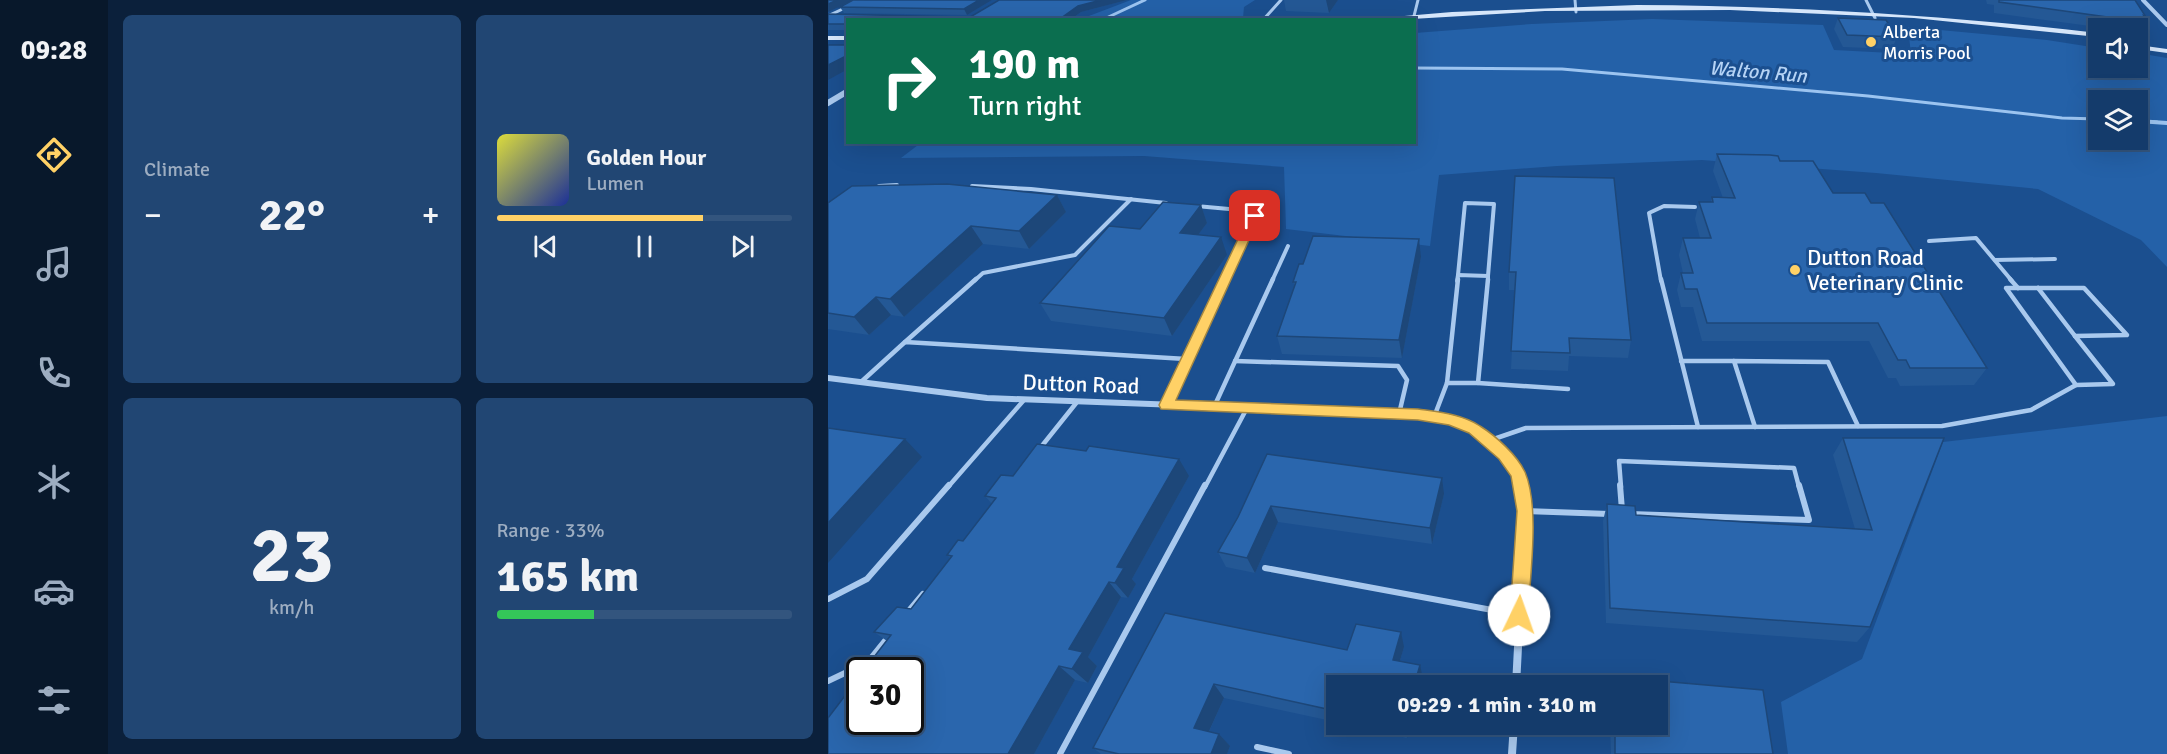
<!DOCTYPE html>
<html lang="en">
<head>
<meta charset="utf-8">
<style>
	:root { --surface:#143b6b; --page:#214673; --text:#f1f3f6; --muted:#9dadc1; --line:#33557e; --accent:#ffd166 }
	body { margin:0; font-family:Signika,sans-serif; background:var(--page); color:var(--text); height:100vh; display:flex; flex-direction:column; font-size:22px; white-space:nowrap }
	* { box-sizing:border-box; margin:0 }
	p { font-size:20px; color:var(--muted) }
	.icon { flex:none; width:33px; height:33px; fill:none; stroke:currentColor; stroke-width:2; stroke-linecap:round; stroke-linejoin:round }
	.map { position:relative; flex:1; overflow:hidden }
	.side { display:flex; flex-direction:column; gap:15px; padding:15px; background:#0b203b; width:720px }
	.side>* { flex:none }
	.guide { position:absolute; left:18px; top:18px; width:570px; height:126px; border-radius:0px; box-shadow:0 6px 24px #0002,0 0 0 2px var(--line); background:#0b6e4f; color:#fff; overflow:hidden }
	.tools { position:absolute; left:1260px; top:18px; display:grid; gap:12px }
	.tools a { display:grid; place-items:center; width:60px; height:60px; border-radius:0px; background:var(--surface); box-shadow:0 6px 24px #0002,0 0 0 2px var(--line); font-size:30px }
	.speed { position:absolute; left:18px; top:657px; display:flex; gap:12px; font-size:30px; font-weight:700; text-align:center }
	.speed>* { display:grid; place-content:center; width:78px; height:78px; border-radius:50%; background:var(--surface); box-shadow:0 6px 24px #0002,0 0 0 2px var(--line); line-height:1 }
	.speed .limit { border:3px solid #111; border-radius:9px; background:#fff; color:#111 }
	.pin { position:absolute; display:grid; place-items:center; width:51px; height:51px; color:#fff; margin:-26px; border-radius:12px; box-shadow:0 3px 9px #0006 }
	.me { position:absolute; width:66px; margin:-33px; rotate:3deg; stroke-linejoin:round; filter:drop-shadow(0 0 4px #0008) }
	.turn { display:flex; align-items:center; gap:21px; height:126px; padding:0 24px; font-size:27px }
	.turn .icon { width:78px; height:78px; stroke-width:2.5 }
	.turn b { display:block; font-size:42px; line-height:51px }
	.big { font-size:45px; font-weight:700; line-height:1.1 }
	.side .widget { flex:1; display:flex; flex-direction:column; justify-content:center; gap:9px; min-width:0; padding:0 21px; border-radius:9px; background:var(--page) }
	.side .dial { align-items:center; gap:0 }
	.dial b { font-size:78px; line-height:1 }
	.song { display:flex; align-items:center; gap:18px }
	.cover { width:72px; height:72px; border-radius:9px; background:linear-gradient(135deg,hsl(60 70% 55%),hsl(230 70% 35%)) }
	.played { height:6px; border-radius:3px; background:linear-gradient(90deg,var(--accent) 70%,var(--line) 70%) }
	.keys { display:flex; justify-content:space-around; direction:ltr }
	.heat { display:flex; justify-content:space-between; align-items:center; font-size:33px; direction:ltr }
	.charge { height:9px; border-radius:4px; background:linear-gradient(90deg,#34c759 33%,var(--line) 0) }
	.side .tiles { flex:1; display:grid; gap:15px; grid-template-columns:repeat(2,1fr) }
	.trip { position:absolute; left:498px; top:675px; width:342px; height:60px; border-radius:0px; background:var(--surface); box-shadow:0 6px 24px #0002,0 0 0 2px var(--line); font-weight:700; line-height:60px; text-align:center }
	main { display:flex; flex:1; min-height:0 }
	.dock { display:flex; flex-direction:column; width:108px; justify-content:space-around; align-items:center; background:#08182b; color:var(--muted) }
	.dock .icon { width:42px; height:42px }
	.dock .active { color:var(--accent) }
	.dock b { font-size:27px; color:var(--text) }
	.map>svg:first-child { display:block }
	.green { fill:#2461a8; fill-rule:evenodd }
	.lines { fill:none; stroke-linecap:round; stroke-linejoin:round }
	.stream-far1 { stroke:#9cc4f0; stroke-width:3 }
	.stream { stroke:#9cc4f0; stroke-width:4 }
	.service-far3 { stroke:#a9c9ee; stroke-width:3 }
	.service-far2 { stroke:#a9c9ee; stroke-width:4 }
	.service-far1 { stroke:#a9c9ee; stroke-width:4.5 }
	.service { stroke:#a9c9ee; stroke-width:6 }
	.minor-far2 { stroke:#a9c9ee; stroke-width:4 }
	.minor-far1 { stroke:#a9c9ee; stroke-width:6 }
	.minor { stroke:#a9c9ee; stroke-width:8 }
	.tertiary { stroke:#a9c9ee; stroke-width:6 }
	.secondary { fill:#d6e6fa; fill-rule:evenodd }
	.wall { fill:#245895 }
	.shaded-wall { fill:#1d4779 }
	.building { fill:#2a66ad; stroke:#1d4779; stroke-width:1.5 }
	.route { fill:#ffd166; stroke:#a68842; stroke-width:1.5 }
	.poi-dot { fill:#ffd166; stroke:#1b4f8f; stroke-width:2 }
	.labels { text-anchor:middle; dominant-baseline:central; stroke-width:6; stroke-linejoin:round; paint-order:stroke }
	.far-poi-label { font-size:18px; fill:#fff; stroke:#1b4f8f; text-anchor:start }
	.far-water-label { font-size:20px; font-style:italic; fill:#b5d3f5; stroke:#1b4f8f }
	.poi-label { font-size:22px; fill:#fff; stroke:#1b4f8f; text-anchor:start }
	.street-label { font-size:22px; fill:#fff; stroke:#1b4f8f }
</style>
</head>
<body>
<main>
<nav class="dock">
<b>09:28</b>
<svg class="icon active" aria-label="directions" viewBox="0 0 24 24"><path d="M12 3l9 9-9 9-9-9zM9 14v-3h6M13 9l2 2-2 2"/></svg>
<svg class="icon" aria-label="music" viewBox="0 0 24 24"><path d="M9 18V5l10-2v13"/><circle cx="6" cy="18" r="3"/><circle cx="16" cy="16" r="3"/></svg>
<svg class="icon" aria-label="phone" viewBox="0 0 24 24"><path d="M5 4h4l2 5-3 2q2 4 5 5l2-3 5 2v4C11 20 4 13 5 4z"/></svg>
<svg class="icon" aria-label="climate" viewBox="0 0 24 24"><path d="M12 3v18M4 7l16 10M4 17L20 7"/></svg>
<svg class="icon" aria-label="car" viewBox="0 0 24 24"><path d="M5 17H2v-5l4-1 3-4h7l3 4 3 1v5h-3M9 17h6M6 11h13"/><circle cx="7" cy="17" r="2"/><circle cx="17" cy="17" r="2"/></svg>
<svg class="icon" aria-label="filters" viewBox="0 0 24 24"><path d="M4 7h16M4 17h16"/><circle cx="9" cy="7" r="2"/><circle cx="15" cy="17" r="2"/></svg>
</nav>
<section class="side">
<div class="tiles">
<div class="widget"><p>Climate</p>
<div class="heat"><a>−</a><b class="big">22°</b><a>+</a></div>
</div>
<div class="widget">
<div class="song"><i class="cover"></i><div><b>Golden Hour</b><p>Lumen</p></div></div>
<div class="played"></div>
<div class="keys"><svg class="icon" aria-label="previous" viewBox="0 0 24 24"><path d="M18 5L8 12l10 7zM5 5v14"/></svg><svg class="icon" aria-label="pause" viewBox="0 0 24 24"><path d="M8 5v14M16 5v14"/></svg><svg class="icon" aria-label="next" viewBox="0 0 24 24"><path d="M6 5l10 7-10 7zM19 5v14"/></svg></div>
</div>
<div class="widget dial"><b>23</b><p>km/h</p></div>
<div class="widget"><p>Range · 33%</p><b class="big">165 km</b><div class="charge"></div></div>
</div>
</section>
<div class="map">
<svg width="1339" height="754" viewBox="0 0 1339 754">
	<rect width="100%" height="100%" fill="#1b4f8f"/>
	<g class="green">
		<polygon points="303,0 427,0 416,7 415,18 411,19 253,19"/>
		<path d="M824 19 995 25 1006 50 1083 54 1080 27 1219 40 1270 48V68H1310V53L1339 58V267L1313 240 1210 189 1048 173 874 160 729 166 611 175 602 246 458 229 456 167 316 156 73 158 94 142H586L587 33 704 24ZM1270 100H1310V140H1270Z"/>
		<polygon points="1339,416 1339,754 960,754 953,702 1034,659 1115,442"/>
	</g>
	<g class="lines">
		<g class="stream-far1">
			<polyline points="274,20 317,0"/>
			<polyline points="586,68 734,69 1040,96 1234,118 1270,119"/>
			<polyline points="1310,121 1329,122"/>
		</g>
		<polyline class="stream" points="1310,121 1339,123"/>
		<g class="service-far3">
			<polyline points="747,0 748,12"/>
			<polyline points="1038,0 1047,18"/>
			<polyline points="0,16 19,7"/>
			<polyline points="435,20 453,0"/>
			<polyline points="585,20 590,0"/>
		</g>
		<g class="service-far2">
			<polyline points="51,186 69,185"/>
			<polyline points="144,186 203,189 338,203"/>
			<polyline points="368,206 423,211 427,216 396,281"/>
			<polyline points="1101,241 1148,238 1184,281"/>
			<polyline points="1167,260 1227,259"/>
			<polyline points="630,275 637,203 666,204 660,276"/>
			<polyline points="146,281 155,273 247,255 303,199"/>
			<polyline points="444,281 460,246"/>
			<polyline points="629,281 630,275 660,276 660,281"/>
			<polyline points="833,281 821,213 836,206 867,207"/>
		</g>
		<g class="service-far1">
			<polyline points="833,279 870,427"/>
			<polyline points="1182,279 1190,288"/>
			<polyline points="1210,288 1256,288 1299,335 1247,336"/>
			<polyline points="1210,288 1247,336"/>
			<polyline points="1210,288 1178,288 1248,385 1285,384 1247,336"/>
			<polyline points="77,342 148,279"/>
			<polyline points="358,359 397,279"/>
			<polyline points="407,361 570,366 579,380 571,414"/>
			<polyline points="853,361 906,361"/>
			<polyline points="33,382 77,342 358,359 338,406"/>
			<polyline points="619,383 650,383 660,279"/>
			<polyline points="619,383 630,279"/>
			<polyline points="650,383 740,389"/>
			<polyline points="386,407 445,279"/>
			<polyline points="606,417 619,383"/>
			<polyline points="927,427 906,361 1000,362 1030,426"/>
			<polyline points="660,441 698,428 1114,426 1203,410 1248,385"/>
			<polyline points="213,447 249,402"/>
			<polyline points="120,487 196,400"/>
			<polyline points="377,487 419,408"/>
			<polyline points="793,487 791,461 966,468 971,487"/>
		</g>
		<g class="service">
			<polyline points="792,485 794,510"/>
			<polyline points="697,511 781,514"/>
			<polyline points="802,514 981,520 971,485"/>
			<polyline points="437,568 691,615"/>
			<polyline points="0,599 39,579 121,485"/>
			<polyline points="79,613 95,594"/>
			<polyline points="0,681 40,662 61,636"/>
			<polyline points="429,747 461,754"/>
			<polyline points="232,754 377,485"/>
		</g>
		<polyline class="minor-far2" points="1315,0 1339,25"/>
		<path class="minor-far1" d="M0 378 159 398 590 414C608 417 629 420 645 429 665 440 688 465 692 487"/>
		<g class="minor">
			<polyline points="688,686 697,511 692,485"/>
			<polyline points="684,754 686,724"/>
		</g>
		<polyline class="tertiary" points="0,103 20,91"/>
		<g class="secondary">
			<path d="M809 5C966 6 1115 15 1270 33V37L1086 18 902 10 717 11 567 20H529L624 12Z"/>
			<rect x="0" y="36" width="20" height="4"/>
			<polygon points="1310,45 1339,49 1339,53 1310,49"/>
		</g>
	</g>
	<g class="wall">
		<polygon points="25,0 164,0 139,15 16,13 12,7"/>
		<polygon points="171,0 299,0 253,12 242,20 20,20 20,30 0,30 0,14 139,19"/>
		<polygon points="456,0 510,0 501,13 458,11"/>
		<polygon points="1158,0 1307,0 1318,17 1318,19 1311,30 1310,30 1310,28 1277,28 1166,13 1166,5 1159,4"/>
		<polygon points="1010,18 1069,37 1064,49 1015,47 1006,29"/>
		<polygon points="889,154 952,161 1005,193 1043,203 1159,368 1146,385 1072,386 1068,378 1060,378 1041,341 874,341 865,307 853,307 849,290 853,273 855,273 851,255 855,238 872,238 867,219 871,202 883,202 884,197 895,198 885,171"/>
		<polygon points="687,176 803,340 800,358 741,356 740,371 683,369 687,290 681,290 681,272"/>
		<polygon points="229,195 238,212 201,249 155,244 76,317 63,315 41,335 0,329 0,203"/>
		<polygon points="373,205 379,223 370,235 399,255 344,336 223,321 212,303 312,229"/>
		<polygon points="593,257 574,358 454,354 449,336 467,286 465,282"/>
		<polygon points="1015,438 1116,438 1042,627 1029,642 778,623 775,521 779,504 808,515 1027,529 1005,455"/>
		<polygon points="439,454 616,494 604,544 450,522 427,573 398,567 390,552 410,517"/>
		<polygon points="185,476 361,476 304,579 308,584 300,598 293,597 260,657 269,666 260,683 247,680 206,754 0,754 59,641 46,632 83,609 122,558 119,555 135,541 164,504 157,496"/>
		<polygon points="337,613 519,650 576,647 572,661 595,679 593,686 508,686 508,722 396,698 381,732 391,734 402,746 399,754 273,754 265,748"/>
		<polygon points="786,677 935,690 945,754 783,754 782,724 830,724 830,686 783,686"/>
		<polygon points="519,724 583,724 579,738"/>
	</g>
	<g class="shaded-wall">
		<polygon points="9,0 25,0 0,12 0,4"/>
		<polygon points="151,0 164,0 139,15 136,9"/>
		<polygon points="273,0 299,0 253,12 242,20 234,20 233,18 250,6"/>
		<polygon points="498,0 510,0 501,13"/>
		<polygon points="20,55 20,69 0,80 0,65"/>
		<polygon points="229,195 238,212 201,249 191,231"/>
		<polygon points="373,205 379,223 358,251 352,233"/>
		<polygon points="143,226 155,244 76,317 62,299"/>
		<polygon points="393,237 399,255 344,336 336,318"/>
		<polygon points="591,239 593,257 574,358 571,340"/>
		<polygon points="48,297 63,315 41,335 26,317"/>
		<polygon points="77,439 94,457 0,563 0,523"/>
		<polygon points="351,459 361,476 304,579 308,584 300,598 287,583 289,567"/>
		<polygon points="614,478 616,494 604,544 602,528"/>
		<polygon points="443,506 450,522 427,573 419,558"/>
		<polygon points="281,582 293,597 260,657 269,666 260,683 244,669 241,649"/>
		<polygon points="573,632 576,647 568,674 565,660"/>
		<polygon points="592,665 595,679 593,686 586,686"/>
		<polygon points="231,666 247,680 206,754 180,754"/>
		<polygon points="386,684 396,698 377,740 366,728"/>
		<polygon points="576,724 583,724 579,738 576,725"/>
		<polygon points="391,734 402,746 399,754 383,754"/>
	</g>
	<g class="building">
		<polygon points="0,0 9,0 0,4"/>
		<polygon points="25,0 151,0 136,9 12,7"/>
		<polygon points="171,0 273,0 250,6 233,18 225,17 221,20 20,20 20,24 0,24 0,14 133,17 139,19"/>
		<polygon points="1171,0 1307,0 1318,17 1316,16 1318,19 1300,17 1301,20 1171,2"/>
		<polygon points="1010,18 1058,20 1069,37 1019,35"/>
		<polygon points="0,45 20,45 20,55 0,65"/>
		<polygon points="889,154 942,155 950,156 952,161 985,161 1005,193 1037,193 1043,203 1056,203 1159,368 1082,368 1078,360 1070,360 1050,323 879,323 869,289 857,289 853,273 865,273 855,238 883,238 871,202 885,202 884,197 907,198"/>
		<polygon points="687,176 786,178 803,340 741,338 742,353 683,351 688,272 681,272"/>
		<polygon points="119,184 229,195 191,231 143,226 62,299 48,297 26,317 0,313 0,203 24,186"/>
		<polygon points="335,202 373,205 352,233 393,237 336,318 212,303 281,226 312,229"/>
		<polygon points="485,236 591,239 571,340 449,336 468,282 465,282 471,264 475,264"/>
		<polygon points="0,428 77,439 0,523"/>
		<polygon points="1015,438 1116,438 1042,627 782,608 779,504 807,506 808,515 1044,530"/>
		<polygon points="209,444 258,451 261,446 351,459 289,567 296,568 287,583 281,582 241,649 255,652 244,669 231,666 180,754 0,754 0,718 32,676 32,722 82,722 82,670 36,670 63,635 46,632 69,607 83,609 124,556 119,555 130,540 135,541 168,498 157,496 173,475 185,476"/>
		<polygon points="439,454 614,478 602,528 443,506 419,558 390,552 410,517"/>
		<polygon points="337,613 519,650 528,624 573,632 565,660 592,665 586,686 508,686 508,711 386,684 366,728 391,734 383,754 291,754 265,748"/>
		<polygon points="786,677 935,690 945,754 787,754 787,724 830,724 830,686 786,686"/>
	</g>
	<path class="route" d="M427 212 432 216 348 400 590 409C610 412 634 414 652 426 668 436 689 455 697 472 712 507 702 576 700 615L698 621 691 624 685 621 682 615 689 511 683 476 671 459 641 433 621 425 590 420 333 409 331 405 421 216Z"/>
	<g class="poi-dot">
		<circle cx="1043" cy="42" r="6"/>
		<circle cx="967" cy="270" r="6"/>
	</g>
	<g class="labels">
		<g class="far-poi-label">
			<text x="1055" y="32">Alberta<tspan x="1055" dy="21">Morris Pool</tspan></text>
		</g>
		<g class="far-water-label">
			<text transform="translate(930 72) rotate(5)">Walton Run</text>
		</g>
		<g class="poi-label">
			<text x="979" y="257">Dutton Road<tspan x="979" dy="25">Veterinary Clinic</tspan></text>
		</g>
		<g class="street-label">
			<text transform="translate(253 384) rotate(2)">Dutton Road</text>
		</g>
	</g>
</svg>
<div class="tools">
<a><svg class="icon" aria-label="sound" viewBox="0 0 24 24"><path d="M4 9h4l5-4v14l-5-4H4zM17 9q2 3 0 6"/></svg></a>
<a><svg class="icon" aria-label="layers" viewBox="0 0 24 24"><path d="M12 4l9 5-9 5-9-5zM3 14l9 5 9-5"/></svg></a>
</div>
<div class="speed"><div class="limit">30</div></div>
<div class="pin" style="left:427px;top:216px;background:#d93025"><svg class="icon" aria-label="arrive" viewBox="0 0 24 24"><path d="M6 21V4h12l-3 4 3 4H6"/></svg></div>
<svg class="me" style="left:691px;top:615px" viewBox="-20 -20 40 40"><circle r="19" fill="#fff"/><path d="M0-13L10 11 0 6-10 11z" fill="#ffd166"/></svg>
<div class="trip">09:29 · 1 min · 310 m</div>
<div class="guide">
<div class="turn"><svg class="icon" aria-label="right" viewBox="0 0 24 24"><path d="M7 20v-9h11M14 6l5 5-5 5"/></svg><div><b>190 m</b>Turn right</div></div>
</div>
</div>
</main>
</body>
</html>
